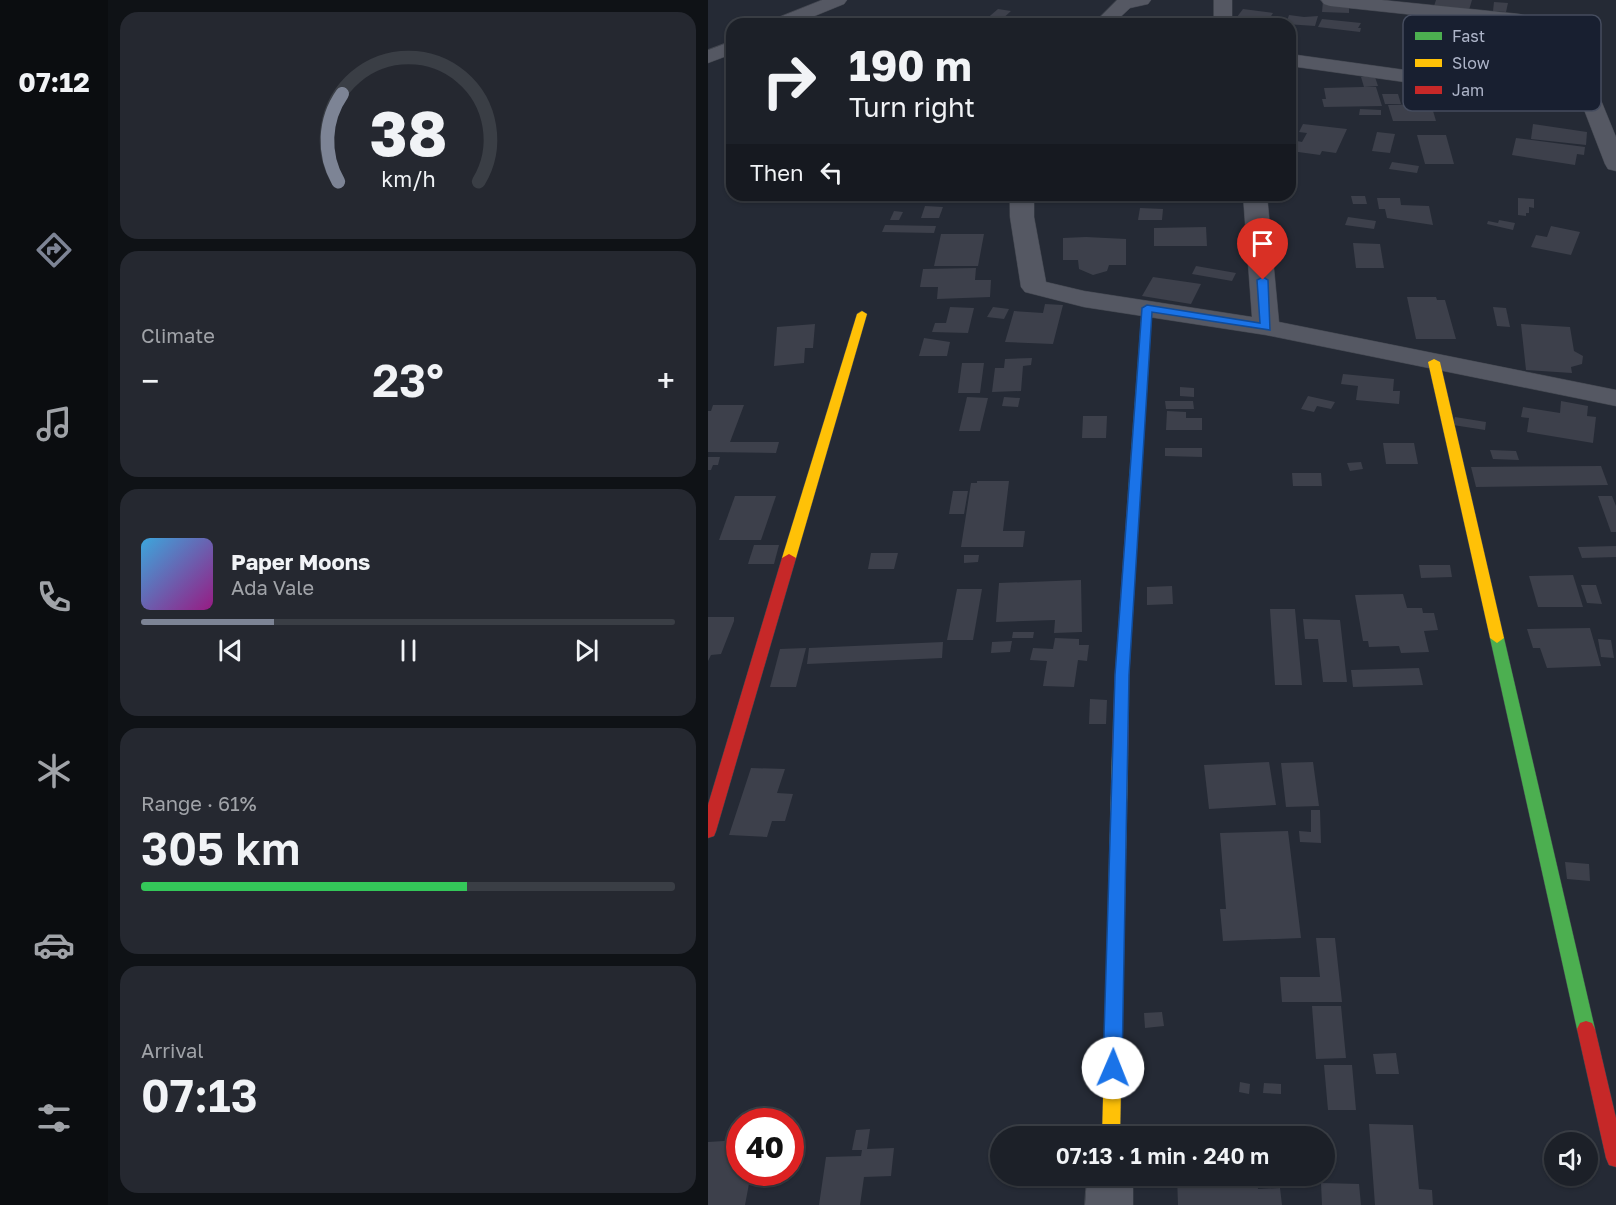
<!DOCTYPE html>
<html lang="en">
<head>
<meta charset="utf-8">
<style>
	:root { --surface:#1c2028; --page:#252830; --text:#f1f3f6; --muted:#a0a3a8; --line:#3a3e45; --accent:#7d8495 }
	body { margin:0; font-family:"Golos Text",sans-serif; background:var(--page); color:var(--text); height:100vh; display:flex; flex-direction:column; font-size:22px; white-space:nowrap }
	* { box-sizing:border-box; margin:0 }
	p { font-size:20px; color:var(--muted) }
	.icon { flex:none; width:33px; height:33px; fill:none; stroke:currentColor; stroke-width:2; stroke-linecap:round; stroke-linejoin:round }
	.map { position:relative; flex:1; overflow:hidden }
	.panel { display:flex; flex-direction:column; gap:12px; padding:12px; background:#0f1216; width:600px }
	.panel>* { flex:none }
	.top-card { position:absolute; left:18px; top:18px; width:570px; height:183px; border-radius:18px; box-shadow:0 2px 4px #0004,0 0 0 2px var(--line); background:#1c2028; color:var(--text); overflow:hidden }
	.controls { position:absolute; left:836px; top:1132px; display:grid; gap:12px }
	.controls a { display:grid; place-items:center; width:54px; height:54px; border-radius:50%; background:var(--surface); box-shadow:0 2px 4px #0004,0 0 0 2px var(--line); font-size:30px }
	.speed { position:absolute; left:18px; top:1108px; display:flex; gap:12px; font-size:30px; font-weight:700; text-align:center }
	.speed>* { display:grid; place-content:center; width:78px; height:78px; border-radius:50%; background:var(--surface); box-shadow:0 2px 4px #0004,0 0 0 2px var(--line); line-height:1 }
	.speed .limit { border:9px solid #d22; background:#fff; color:#111 }
	.pin { position:absolute; display:grid; place-items:center; width:51px; height:51px; color:#fff; margin:-62px -26px; border-radius:50% 50% 50% 0; rotate:-45deg; box-shadow:0 0 6px #0007 }
	.pin .icon { rotate:45deg }
	.me { position:absolute; width:66px; margin:-33px; rotate:1deg; stroke-linejoin:round; filter:drop-shadow(0 0 4px #0008) }
	.turn { display:flex; align-items:center; gap:21px; height:126px; padding:0 24px; font-size:27px }
	.turn .icon { width:78px; height:78px; stroke-width:2.5 }
	.turn b { display:block; font-size:42px; line-height:51px }
	.then { display:flex; align-items:center; height:57px; padding:0 24px; background:#0003; gap:12px; font-size:22px }
	.big { font-size:45px; font-weight:600; line-height:1.1 }
	.panel .card { flex:1; display:flex; flex-direction:column; justify-content:center; gap:9px; min-width:0; padding:0 21px; border-radius:18px; background:var(--page) }
	.panel .dial { align-items:center; gap:0 }
	.dial svg { height:156px; overflow:visible; fill:none; stroke:var(--line); stroke-width:7; stroke-linecap:round; text-anchor:middle }
	.dial text { fill:var(--text); stroke:none }
	.song { display:flex; align-items:center; gap:18px }
	.cover { width:72px; height:72px; border-radius:9px; background:linear-gradient(135deg,hsl(200 70% 55%),hsl(310 70% 35%)) }
	.played { height:6px; border-radius:3px; background:linear-gradient(90deg,var(--accent) 25%,var(--line) 25%) }
	.keys { display:flex; justify-content:space-around; direction:ltr }
	.heat { display:flex; justify-content:space-between; align-items:center; font-size:33px; direction:ltr }
	.charge { height:9px; border-radius:4px; background:linear-gradient(90deg,#34c759 61%,var(--line) 0) }
	.trip { position:absolute; left:282px; top:1126px; width:345px; height:60px; border-radius:30px; background:var(--surface); box-shadow:0 2px 4px #0004,0 0 0 2px var(--line); font-weight:600; line-height:60px; text-align:center }
	main { display:flex; flex:1; min-height:0 }
	.tab-bar { display:flex; flex-direction:column; width:108px; justify-content:space-around; align-items:center; background:#0b0d10; color:var(--muted) }
	.tab-bar .icon { width:42px; height:42px }
	.tab-bar .selected { color:var(--accent) }
	.tab-bar b { font-size:27px; color:var(--text) }
	.map>svg:first-child { display:block }
	.building { fill:#3d404b }
	.lines { fill:none; stroke-linecap:round; stroke-linejoin:round }
	.street-casing { stroke:#41454e; stroke-width:1 }
	.fast-casing { stroke:#41454e; stroke-width:1 }
	.slow-casing { stroke:#41454e; stroke-width:1 }
	.jam-casing { stroke:#41454e; stroke-width:1 }
	.street { fill:#555863; fill-rule:evenodd }
	.fast { fill:#4caf50; fill-rule:evenodd }
	.slow { fill:#ffc107; fill-rule:evenodd }
	.jam { fill:#c62828; fill-rule:evenodd }
	.route { fill:#1a73e8; stroke:#114b97; stroke-width:1.5 }
	.key { fill:#181f30; stroke:#454c5e; stroke-width:1.5 }
	.key-label { font-size:16px; fill:#adb4c8 }
</style>
</head>
<body>
<main>
<nav class="tab-bar">
<b>07:12</b>
<svg class="icon selected" aria-label="directions" viewBox="0 0 24 24"><path d="M12 3l9 9-9 9-9-9zM9 14v-3h6M13 9l2 2-2 2"/></svg>
<svg class="icon" aria-label="music" viewBox="0 0 24 24"><path d="M9 18V5l10-2v13"/><circle cx="6" cy="18" r="3"/><circle cx="16" cy="16" r="3"/></svg>
<svg class="icon" aria-label="phone" viewBox="0 0 24 24"><path d="M5 4h4l2 5-3 2q2 4 5 5l2-3 5 2v4C11 20 4 13 5 4z"/></svg>
<svg class="icon" aria-label="climate" viewBox="0 0 24 24"><path d="M12 3v18M4 7l16 10M4 17L20 7"/></svg>
<svg class="icon" aria-label="car" viewBox="0 0 24 24"><path d="M5 17H2v-5l4-1 3-4h7l3 4 3 1v5h-3M9 17h6M6 11h13"/><circle cx="7" cy="17" r="2"/><circle cx="17" cy="17" r="2"/></svg>
<svg class="icon" aria-label="filters" viewBox="0 0 24 24"><path d="M4 7h16M4 17h16"/><circle cx="9" cy="7" r="2"/><circle cx="15" cy="17" r="2"/></svg>
</nav>
<section class="panel">
<div class="card dial"><svg viewBox="0 0 100 80">
<path d="M14 69A42 42 0 1 1 86 69"/>
<path d="M14 69A42 42 0 0 1 16 24" stroke="#7d8495"/>
<text x="50" y="56" font-size="32" font-weight="700">38</text>
<text x="50" y="72" font-size="11">km/h</text>
</svg></div>
<div class="card"><p>Climate</p>
<div class="heat"><a>−</a><b class="big">23°</b><a>+</a></div>
</div>
<div class="card">
<div class="song"><i class="cover"></i><div><b>Paper Moons</b><p>Ada Vale</p></div></div>
<div class="played"></div>
<div class="keys"><svg class="icon" aria-label="previous" viewBox="0 0 24 24"><path d="M18 5L8 12l10 7zM5 5v14"/></svg><svg class="icon" aria-label="pause" viewBox="0 0 24 24"><path d="M8 5v14M16 5v14"/></svg><svg class="icon" aria-label="next" viewBox="0 0 24 24"><path d="M6 5l10 7-10 7zM19 5v14"/></svg></div>
</div>
<div class="card"><p>Range · 61%</p><b class="big">305 km</b><div class="charge"></div></div>
<div class="card"><p>Arrival</p><b class="big">07:13</b></div>
</section>
<div class="map">
<svg width="908" height="1205" viewBox="0 0 908 1205">
	<rect width="100%" height="100%" fill="#252a35"/>
	<g class="building">
		<polygon points="728,0 764,0 761,10 726,6"/>
		<polygon points="615,1 621,1 621,6 641,7 641,13 614,12"/>
		<polygon points="786,2 800,3 798,12 785,11"/>
		<polygon points="290,9 303,11 290,23 276,21"/>
		<polygon points="535,9 565,13 560,21 529,17"/>
		<polygon points="581,15 596,17 610,16 607,26 578,24"/>
		<polygon points="614,19 653,23 650,28 653,28 652,32 610,27"/>
		<polygon points="653,77 667,77 670,86 656,87"/>
		<polygon points="654,87 668,87 674,106 616,107 614,99 618,99 616,88"/>
		<polygon points="674,94 690,94 693,104 677,104"/>
		<polygon points="723,104 728,121 685,121 680,105"/>
		<polygon points="652,109 673,110 673,115 651,115"/>
		<polygon points="595,124 639,129 628,153 614,151 612,155 583,151 589,141 594,142 599,133 591,132"/>
		<polygon points="825,124 879,132 878,145 823,139"/>
		<polygon points="669,132 687,134 682,153 664,151"/>
		<polygon points="709,135 738,135 746,164 717,164"/>
		<polygon points="808,138 877,147 876,155 869,154 867,165 804,155"/>
		<polygon points="684,162 711,166 709,173 681,169"/>
		<polygon points="643,196 657,196 659,204 645,204"/>
		<polygon points="669,198 692,198 693,205 721,206 725,225 679,218 677,209 671,209"/>
		<polygon points="810,198 826,199 826,208 821,207 821,213 818,213 818,216 810,215"/>
		<polygon points="217,206 235,207 231,218 213,218"/>
		<polygon points="432,208 455,209 454,220 430,220"/>
		<polygon points="186,211 195,212 191,220 182,220"/>
		<polygon points="640,217 668,221 666,229 637,225"/>
		<polygon points="791,220 807,223 805,230 779,224 780,221 790,223"/>
		<polygon points="177,225 228,226 226,233 174,232"/>
		<polygon points="843,226 872,232 863,255 823,247 828,235 839,237"/>
		<polygon points="498,227 499,246 446,246 446,228"/>
		<polygon points="233,234 276,234 270,266 226,266"/>
		<polygon points="378,237 418,239 418,265 401,265 399,271 385,275 371,269 370,260 355,260 355,238"/>
		<polygon points="645,243 672,244 676,268 648,268"/>
		<polygon points="488,266 528,273 524,281 484,274"/>
		<polygon points="268,268 267,280 283,280 282,297 229,299 230,287 212,287 215,269"/>
		<polygon points="445,277 493,284 483,304 434,296"/>
		<polygon points="699,297 728,297 729,300 737,300 748,339 708,339"/>
		<polygon points="337,304 355,305 345,344 297,342 306,311 335,313"/>
		<polygon points="242,307 266,308 260,333 224,332 227,323 238,323"/>
		<polygon points="285,307 301,309 296,319 279,317"/>
		<polygon points="785,307 798,308 802,327 789,326"/>
		<polygon points="107,324 105,348 97,348 96,363 66,366 69,327"/>
		<polygon points="813,324 862,327 866,351 875,356 874,364 863,367 864,373 818,370"/>
		<polygon points="216,338 242,342 239,356 211,356"/>
		<polygon points="324,358 323,365 315,366 313,391 284,392 287,368 296,368 297,359"/>
		<polygon points="254,363 276,363 272,393 250,393"/>
		<polygon points="635,374 686,379 685,391 692,391 691,404 648,400 650,386 633,384"/>
		<polygon points="472,387 486,388 486,397 472,396"/>
		<polygon points="600,396 627,402 623,409 609,406 606,412 593,409"/>
		<polygon points="259,397 280,398 272,431 251,431"/>
		<polygon points="296,397 312,398 310,407 294,406"/>
		<polygon points="457,401 485,401 486,409 458,409"/>
		<polygon points="853,401 880,406 879,416 888,417 885,443 819,432 821,418 813,417 815,407 852,413"/>
		<polygon points="5,405 36,405 22,442 71,442 68,453 0,452 0,411 3,411"/>
		<polygon points="459,411 478,412 478,418 494,418 494,430 458,430"/>
		<polygon points="375,416 399,416 398,438 374,438"/>
		<polygon points="747,417 778,422 777,430 745,425"/>
		<polygon points="675,443 706,443 710,464 678,464"/>
		<polygon points="457,448 494,448 494,457 457,456"/>
		<polygon points="782,450 808,451 811,460 785,459"/>
		<polygon points="0,457 12,457 10,465 5,465 3,470 0,470"/>
		<polygon points="653,462 655,469 642,471 639,463"/>
		<polygon points="893,466 900,485 768,487 763,467"/>
		<polygon points="584,473 613,473 614,486 585,486"/>
		<polygon points="269,481 301,481 295,531 317,531 315,547 253,547 263,483 269,483"/>
		<polygon points="245,491 260,491 256,514 241,514"/>
		<polygon points="27,496 68,496 53,540 11,540"/>
		<polygon points="890,496 904,496 908,506 908,532 903,532"/>
		<polygon points="46,545 71,545 66,564 40,564"/>
		<polygon points="908,546 908,557 874,558 870,547"/>
		<polygon points="163,553 190,553 186,569 160,569"/>
		<polygon points="256,555 271,555 270,562 256,563"/>
		<polygon points="711,565 742,565 744,577 713,578"/>
		<polygon points="865,575 875,607 830,607 821,576"/>
		<polygon points="373,580 374,632 346,633 347,620 288,622 291,583"/>
		<polygon points="873,585 888,585 894,604 879,603"/>
		<polygon points="464,586 465,604 439,605 439,587"/>
		<polygon points="249,589 274,589 265,640 239,640"/>
		<polygon points="695,594 699,608 714,608 715,613 726,613 730,630 716,631 721,652 693,653 691,646 661,647 660,641 655,641 647,595"/>
		<polygon points="562,609 587,609 594,685 567,685"/>
		<polygon points="0,617 26,617 26,621 13,654 3,655 0,661"/>
		<polygon points="595,619 632,620 639,682 615,682 610,639 597,639"/>
		<polygon points="882,628 893,666 839,668 832,648 825,648 819,629"/>
		<polygon points="305,632 326,632 325,638 304,638"/>
		<polygon points="347,638 371,639 371,645 381,645 379,661 370,660 366,687 335,686 339,661 322,660 325,648 345,649"/>
		<polygon points="890,639 903,640 906,658 893,657"/>
		<polygon points="304,641 302,652 283,653 284,642"/>
		<polygon points="235,642 234,658 99,664 101,648"/>
		<polygon points="98,648 88,687 62,687 72,649"/>
		<polygon points="711,668 715,685 645,687 643,670"/>
		<polygon points="382,699 399,700 398,724 381,724"/>
		<polygon points="561,762 568,805 501,809 496,765"/>
		<polygon points="605,762 611,806 578,807 573,763"/>
		<polygon points="43,768 77,769 69,793 85,794 77,821 64,821 59,837 21,835"/>
		<polygon points="603,810 612,810 613,843 592,842 591,831 603,832"/>
		<polygon points="580,831 593,938 515,941 512,909 518,909 512,833"/>
		<polygon points="857,862 881,864 882,881 859,879"/>
		<polygon points="608,938 627,938 634,1002 574,1002 572,977 612,977"/>
		<polygon points="604,1006 633,1006 638,1058 608,1059"/>
		<polygon points="454,1012 456,1026 437,1028 436,1013"/>
		<polygon points="688,1053 691,1074 668,1074 665,1054"/>
		<polygon points="616,1065 644,1065 648,1110 620,1110"/>
		<polygon points="532,1082 542,1084 541,1094 531,1092"/>
		<polygon points="556,1083 573,1084 573,1094 555,1093"/>
		<polygon points="661,1124 705,1125 711,1189 724,1190 725,1205 667,1205"/>
		<polygon points="82,1129 88,1129 84,1160 82,1160"/>
		<polygon points="162,1129 159,1149 186,1148 183,1176 156,1177 152,1205 111,1205 118,1157 153,1156 154,1150 144,1150 148,1130"/>
		<polygon points="32,1140 32,1173 43,1173 37,1205 0,1205 0,1142"/>
		<polygon points="469,1176 549,1176 550,1189 572,1188 574,1205 470,1205"/>
		<polygon points="613,1183 651,1184 653,1205 614,1205"/>
	</g>
	<g class="lines">
		<defs>
			<g id="street">
				<polygon points="114,0 139,0 136,4 87,24 62,24 64,20"/>
				<polygon points="409,0 443,0 440,4 422,8 405,24 385,24"/>
				<rect x="506" y="0" width="18" height="24"/>
				<path d="M613 0H674L811 14 852 25 863 34 872 49 908 137V171L900 169 897 164 875 107 582 66V54L870 94C863 76 857 43 839 33 831 29 819 28 810 26L622 6 616 4Z"/>
				<polygon points="24,41 24,54 0,63 0,50"/>
				<polygon points="302,195 326,195 326,217 338,282 376,291 544,317 535,195 559,195 571,322 908,390 908,406 558,335 376,307 317,292 313,287 302,217"/>
				<polygon points="379,1176 425,1176 425,1205 377,1205"/>
			</g>
			<g id="fast">
				<polygon points="439,305 444,308 432,495 426,499 420,495 434,308"/>
				<polygon points="789,633 796,638 887,1029 884,1035 878,1037 872,1035 869,1029 782,638"/>
			</g>
			<g id="slow">
				<polygon points="154,311 159,314 88,558 86,561 76,561 74,558 149,314"/>
				<polygon points="726,359 732,362 796,638 789,643 782,638 720,362"/>
				<polygon points="412,749 417,751 420,755 412,1137 394,1137 404,755 407,751"/>
			</g>
			<g id="jam">
				<polygon points="426,491 432,495 421,675 420,755 417,759 412,761 407,759 404,755 407,675 420,495"/>
				<polygon points="81,554 88,558 8,831 6,836 0,838 0,805 74,558"/>
				<polygon points="878,1021 884,1023 887,1029 908,1118 908,1167 901,1165 898,1158 869,1029 872,1023"/>
			</g>
		</defs>
		<use href="#street" class="street-casing"/>
		<use href="#fast" class="fast-casing"/>
		<use href="#slow" class="slow-casing"/>
		<use href="#jam" class="jam-casing"/>
		<use href="#street" class="street"/>
		<use href="#fast" class="fast"/>
		<use href="#slow" class="slow"/>
		<use href="#jam" class="jam"/>
	</g>
	<polygon class="route" points="555,277 560,280 562,330 444,312 421,675 414,1068 411,1074 405,1076 398,1074 395,1068 407,675 434,308 439,305 552,323 549,280"/>
	<rect x="695" y="15" width="198" height="96" rx="9" class="key"/>
	<rect x="707" y="32" width="27" height="8" fill="#4caf50"/>
	<rect x="707" y="59" width="27" height="8" fill="#ffc107"/>
	<rect x="707" y="86" width="27" height="8" fill="#c62828"/>
	<g class="key-label">
		<text x="744" y="42">Fast</text>
		<text x="744" y="69">Slow</text>
		<text x="744" y="96">Jam</text>
	</g>
</svg>
<div class="controls">
<a><svg class="icon" aria-label="sound" viewBox="0 0 24 24"><path d="M4 9h4l5-4v14l-5-4H4zM17 9q2 3 0 6"/></svg></a>
</div>
<div class="speed"><div class="limit">40</div></div>
<div class="pin" style="left:555px;top:280px;background:#d93025"><svg class="icon" aria-label="arrive" viewBox="0 0 24 24"><path d="M6 21V4h12l-3 4 3 4H6"/></svg></div>
<svg class="me" style="left:405px;top:1068px" viewBox="-20 -20 40 40"><circle r="19" fill="#fff"/><path d="M0-13L10 11 0 6-10 11z" fill="#1a73e8"/></svg>
<div class="trip">07:13 · 1 min · 240 m</div>
<div class="top-card">
<div class="turn"><svg class="icon" aria-label="right" viewBox="0 0 24 24"><path d="M7 20v-9h11M14 6l5 5-5 5"/></svg><div><b>190 m</b>Turn right</div></div>
<div class="then">Then<svg class="icon" aria-label="left" viewBox="0 0 24 24"><path d="M17 20v-9H6M10 6l-5 5 5 5"/></svg></div>
</div>
</div>
</main>
</body>
</html>
